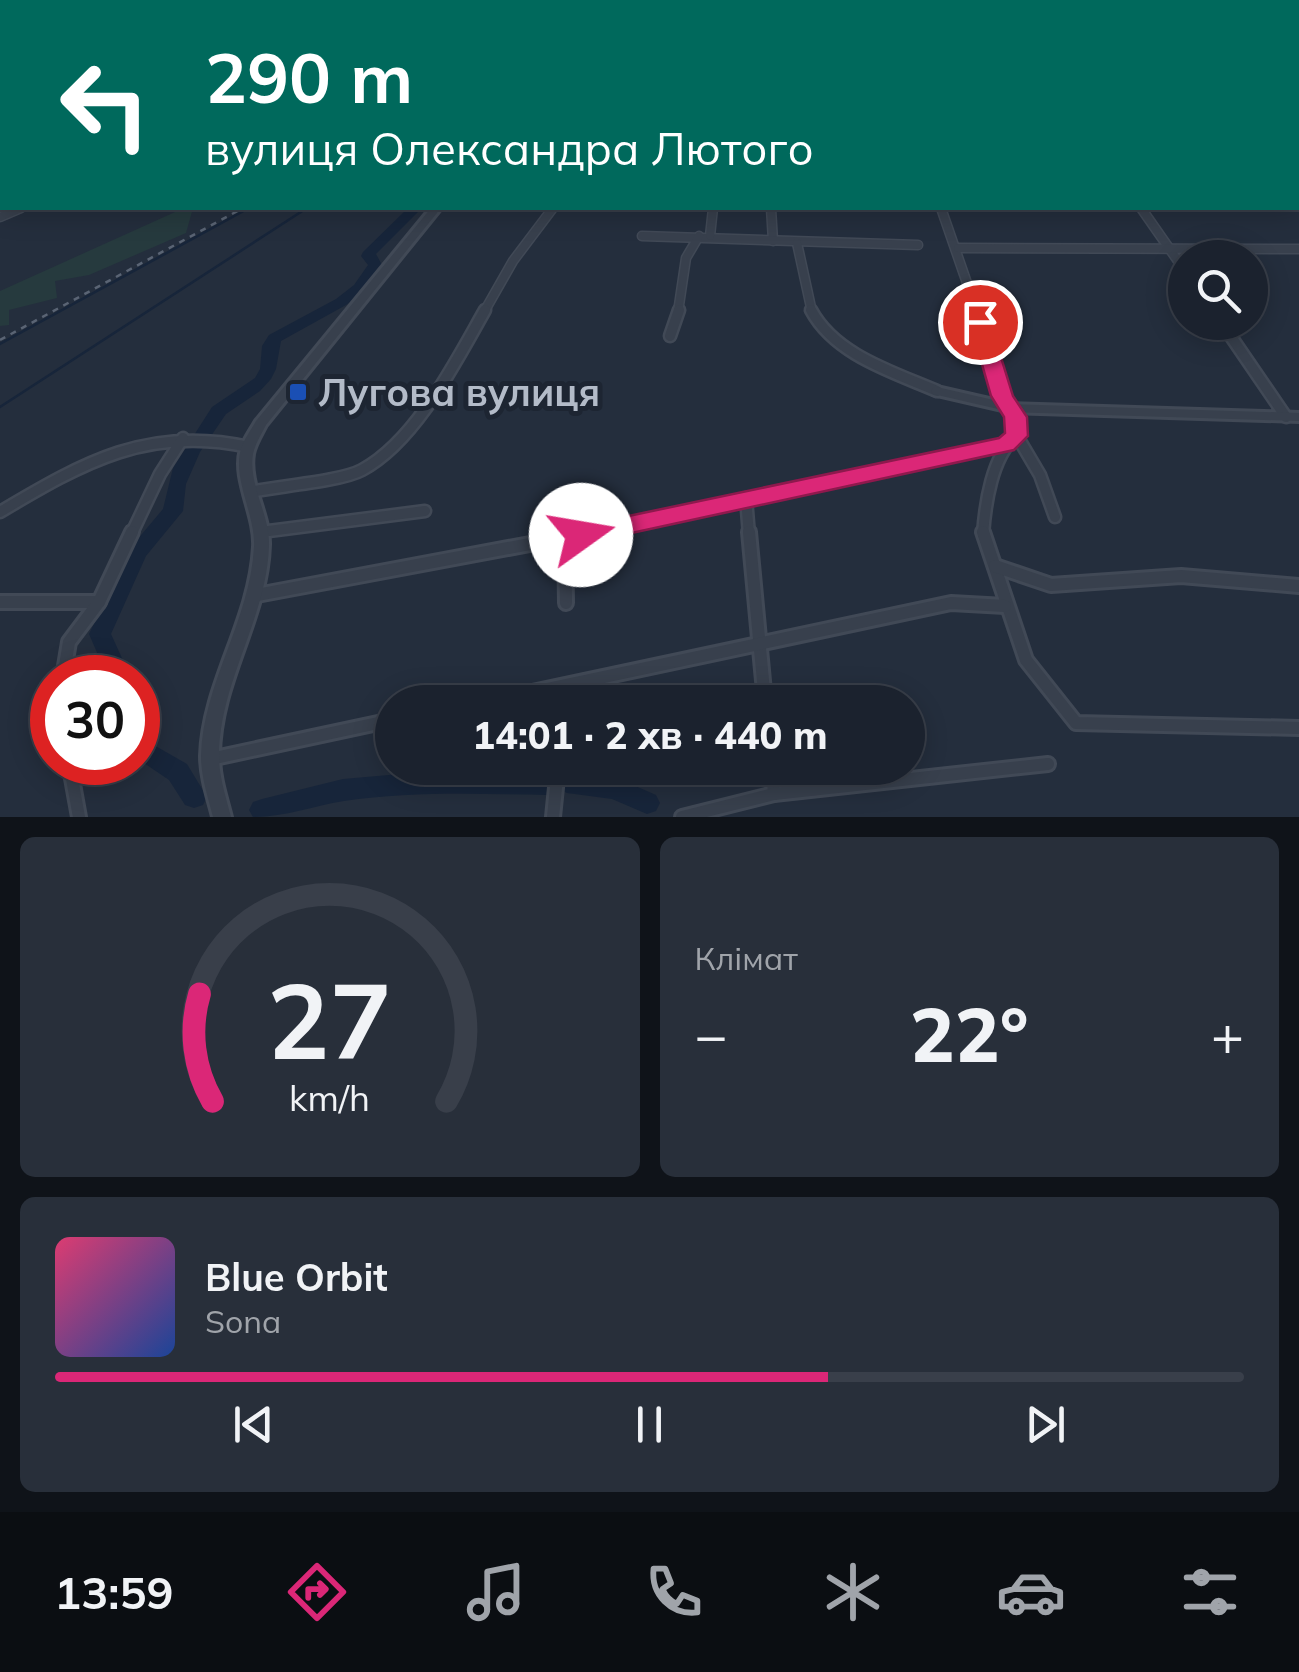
<!DOCTYPE html>
<html lang="uk">
<head>
<meta charset="utf-8">
<style>
	:root { --surface:#1b222e; --page:#282f3a; --text:#f1f3f6; --muted:#a0a4aa; --line:#393f4a; --accent:#db2777 }
	body { margin:0; font-family:Mulish,sans-serif; background:var(--page); color:var(--text); height:100vh; display:flex; flex-direction:column; font-size:38px; white-space:nowrap }
	* { box-sizing:border-box; margin:0 }
	p { font-size:32px; color:var(--muted) }
	.icon { flex:none; width:55px; height:55px; fill:none; stroke:currentColor; stroke-width:2; stroke-linecap:round; stroke-linejoin:round }
	.map { position:relative; height:817px; overflow:hidden }
	.panel { display:flex; flex-direction:column; gap:20px; padding:20px; background:#0f1319; flex:1 }
	.panel>* { flex:none }
	.banner { position:absolute; left:0px; top:0px; width:1300px; height:210px; box-shadow:0 5px 25px #0003,0 0 0 2px var(--line); background:#00695c; color:#fff; overflow:hidden }
	.fabs { position:absolute; left:1168px; top:240px; display:grid; gap:20px }
	.fabs a { display:grid; place-items:center; width:100px; height:100px; border-radius:50%; background:var(--surface); box-shadow:0 5px 25px #0003,0 0 0 2px var(--line); font-size:50px }
	.speed { position:absolute; left:30px; top:655px; display:flex; gap:20px; font-size:50px; font-weight:700; text-align:center }
	.speed>* { display:grid; place-content:center; width:130px; height:130px; border-radius:50%; background:var(--surface); box-shadow:0 5px 25px #0003,0 0 0 2px var(--line); line-height:1 }
	.speed .limit { border:15px solid #d22; background:#fff; color:#111 }
	.pin { position:absolute; display:grid; place-items:center; width:85px; height:85px; color:#fff; margin:-42px; border:5px solid #fff; border-radius:50%; box-shadow:0 2px 10px #0007 }
	.me { position:absolute; width:110px; margin:-55px; rotate:77deg; stroke-linejoin:round; filter:drop-shadow(0 0 8px #0008) }
	.turn { display:flex; align-items:center; gap:35px; height:210px; padding:0 40px; font-size:45px }
	.turn .icon { width:130px; height:130px; stroke-width:2.5 }
	.turn b { display:block; font-size:70px; line-height:85px }
	.big { font-size:75px; font-weight:800; line-height:1.1 }
	.panel .card { flex:1; display:flex; flex-direction:column; justify-content:center; gap:15px; min-width:0; padding:0 35px; border-radius:15px; background:var(--page) }
	.panel .dial { align-items:center; gap:0 }
	.dial svg { height:260px; overflow:visible; fill:none; stroke:var(--line); stroke-width:7; stroke-linecap:round; text-anchor:middle }
	.dial text { fill:var(--text); stroke:none }
	.song { display:flex; align-items:center; gap:30px }
	.cover { width:120px; height:120px; border-radius:15px; background:linear-gradient(135deg,hsl(340 70% 55%),hsl(220 70% 35%)) }
	.played { height:10px; border-radius:5px; background:linear-gradient(90deg,var(--accent) 65%,var(--line) 65%) }
	.keys { display:flex; justify-content:space-around; direction:ltr }
	.heat { display:flex; justify-content:space-between; align-items:center; font-size:55px; direction:ltr }
	.panel .tiles { flex:1; display:grid; gap:20px; grid-template-columns:1fr 1fr }
	.card:last-child { grid-column:span 2 }
	.trip { position:absolute; left:375px; top:685px; width:550px; height:100px; border-radius:50px; background:var(--surface); box-shadow:0 5px 25px #0003,0 0 0 2px var(--line); font-weight:800; line-height:100px; text-align:center }
	.dock { display:flex; height:160px; justify-content:space-around; align-items:center; background:#0b0e12; color:var(--muted) }
	.dock .icon { width:70px; height:70px }
	.dock .selected { color:var(--accent) }
	.dock b { font-size:45px; color:var(--text) }
	.map>svg:first-child { display:block }
	.green { fill:#263a3e }
	.lines { fill:none; stroke-linecap:round; stroke-linejoin:round }
	.stream { stroke:#17253a; stroke-width:2.5 }
	.river { fill:#17253a; fill-rule:evenodd }
	.minor-far3-casing { stroke:#414956; stroke-width:9 }
	.minor-far2-casing { stroke:#414956; stroke-width:11 }
	.minor-far1-casing { stroke:#414956; stroke-width:15 }
	.minor-casing { stroke:#414956; stroke-width:18 }
	.tertiary-casing { stroke:#414956; stroke-width:6 }
	.minor-far3 { stroke:#38404d; stroke-width:6 }
	.minor-far2 { stroke:#38404d; stroke-width:8 }
	.minor-far1 { stroke:#38404d; stroke-width:10 }
	.minor { stroke:#38404d; stroke-width:12 }
	.tertiary { fill:#38404d; fill-rule:evenodd }
	.rail { stroke:#5a6474; stroke-width:2.5; stroke-dasharray:6 6; stroke-linecap:butt }
	.route { fill:#db2777; stroke:#8e194d; stroke-width:2.5 }
	.transit-dot { fill:#1a4fb4; stroke:#1d2532; stroke-width:4 }
	.labels { text-anchor:middle; dominant-baseline:central; stroke-width:10; stroke-linejoin:round; paint-order:stroke }
	.poi-label { font-size:38px; font-weight:bold; fill:#b3bbc8; stroke:#1d2532; text-anchor:start }
</style>
</head>
<body>
<div class="map">
<svg width="1299" height="817" viewBox="0 0 1299 817">
	<rect width="100%" height="100%" fill="#242e3d"/>
	<polygon class="green" points="184,208 193,208 186,233 89,275 55,281 57,298 9,310 9,325 0,326 0,291"/>
	<g class="lines">
		<g class="stream">
			<polyline points="0,344 249,208"/>
			<polyline points="0,407 307,208"/>
		</g>
		<g class="river">
			<polygon points="408,208 422,208 376,254 382,265 365,291 346,305 281,341 276,369 271,379 260,391 226,414 200,452 186,484 183,511 146,556 111,634 131,678 108,678 89,634 131,547 163,509 173,468 212,407 255,378 260,369 262,346 269,335 336,299 354,285 368,265 361,256 363,252"/>
			<polygon points="138,736 187,764 207,797 203,805 194,808 185,805 169,780 138,759"/>
			<path d="M567 771 615 777 656 795 660 803 656 811 647 814 612 799 567 793 557 788 547 795C480 794 411 791 344 801 313 806 285 817 253 817L249 810 253 802 262 799 343 779 423 772 547 773 557 778Z"/>
		</g>
		<defs>
			<g id="minor-far3">
				<polyline points="11,2 15,0"/>
				<polyline points="47,2 51,0"/>
				<polyline points="969,2 974,0"/>
			</g>
			<g id="minor-far2">
				<polyline points="771,208 773,241"/>
				<polyline points="941,208 977,312"/>
				<polyline points="1141,208 1185,271"/>
				<polyline points="0,217 21,208"/>
				<polyline points="642,236 918,245"/>
				<polyline points="710,236 713,208"/>
				<polyline points="797,243 812,312"/>
				<polyline points="958,248 1299,249"/>
				<polyline points="484,312 513,261 553,208"/>
				<polyline points="678,312 686,258 699,236"/>
			</g>
			<g id="minor-far1">
				<path d="M811 310C835 355 893 372 937 391"/>
				<path d="M976 310 1002 396 1016 417 1017 436C992 454 985 505 983 535"/>
				<polyline points="1221,322 1286,417"/>
				<polyline points="670,336 679,310"/>
				<polyline points="1017,436 1040,475 1055,517"/>
				<path d="M255 491C281 486 342 481 362 470 416 441 456 361 485 310"/>
				<polyline points="568,493 581,535"/>
				<polyline points="746,498 749,535"/>
				<path d="M0 512C84 462 149 425 249 447"/>
				<polyline points="261,532 425,511"/>
				<polyline points="131,535 160,474 183,438"/>
				<polyline points="582,535 1006,444"/>
			</g>
			<g id="minor">
				<polyline points="749,532 765,702"/>
				<polyline points="983,532 1026,660 1076,723 1299,728"/>
				<polyline points="565,538 566,603"/>
				<polyline points="995,566 1051,585 1181,576 1299,586"/>
				<polyline points="257,595 594,532"/>
				<polyline points="0,602 99,602"/>
				<polyline points="63,678 69,642 99,602 132,532"/>
				<polyline points="486,702 951,603 1005,606"/>
				<polyline points="210,759 392,720"/>
				<polyline points="69,762 79,817"/>
				<polyline points="772,768 774,794"/>
				<polyline points="553,817 558,768"/>
				<polyline points="682,817 774,794 1048,764"/>
			</g>
			<g id="tertiary">
				<polygon points="563,0 571,0 569,2 562,2"/>
				<rect x="1298" y="29" width="1" height="4"/>
				<path d="M431 208H441L266 425C261 435 255 444 253 454 248 484 270 515 269 545 267 619 219 682 219 756 219 777 226 797 231 817H213C208 797 201 777 201 756 203 683 250 621 254 547 256 516 232 479 241 449 244 439 251 430 256 421Z"/>
				<polygon points="937,387 1011,404 1299,413 1299,421 1011,412 933,394 931,391 933,388"/>
			</g>
		</defs>
		<use href="#minor-far3" class="minor-far3-casing"/>
		<use href="#minor-far2" class="minor-far2-casing"/>
		<use href="#minor-far1" class="minor-far1-casing"/>
		<use href="#minor" class="minor-casing"/>
		<use href="#tertiary" class="tertiary-casing"/>
		<use href="#minor-far3" class="minor-far3"/>
		<use href="#minor-far2" class="minor-far2"/>
		<use href="#minor-far1" class="minor-far1"/>
		<use href="#minor" class="minor"/>
		<use href="#tertiary" class="tertiary"/>
		<polyline class="rail" points="0,340 243,208"/>
	</g>
	<polygon class="route" points="980,316 990,322 1013,396 1027,417 1028,436 1014,450 581,544 572,542 568,535 572,528 581,526 999,438 1005,433 1004,417 991,396 970,322"/>
	<rect class="transit-dot" x="288" y="382" width="20" height="20" rx="5"/>
	<g class="labels">
		<g class="poi-label">
			<text x="318" y="392">Лугова вулиця</text>
		</g>
	</g>
</svg>
<div class="fabs">
<a><svg class="icon" aria-label="search" viewBox="0 0 24 24"><circle cx="10" cy="10" r="6"/><path d="M15 15l6 6"/></svg></a>
</div>
<div class="speed"><div class="limit">30</div></div>
<div class="pin" style="left:980px;top:322px;background:#d93025"><svg class="icon" aria-label="arrive" viewBox="0 0 24 24"><path d="M6 21V4h12l-3 4 3 4H6"/></svg></div>
<svg class="me" style="left:581px;top:535px" viewBox="-20 -20 40 40"><circle r="19" fill="#fff"/><path d="M0-13L10 11 0 6-10 11z" fill="#db2777"/></svg>
<div class="trip">14:01 · 2 хв · 440 m</div>
<div class="banner">
<div class="turn"><svg class="icon" aria-label="left" viewBox="0 0 24 24"><path d="M17 20v-9H6M10 6l-5 5 5 5"/></svg><div><b>290 m</b>вулиця Олександра Лютого</div></div>
</div>
</div>
<section class="panel">
<div class="tiles">
<div class="card dial"><svg viewBox="0 0 100 80">
<path d="M14 69A42 42 0 1 1 86 69"/>
<path d="M14 69A42 42 0 0 1 10 36" stroke="#db2777"/>
<text x="50" y="56" font-size="32" font-weight="700">27</text>
<text x="50" y="72" font-size="11">km/h</text>
</svg></div>
<div class="card"><p>Клімат</p>
<div class="heat"><a>−</a><b class="big">22°</b><a>+</a></div>
</div>
<div class="card">
<div class="song"><i class="cover"></i><div><b>Blue Orbit</b><p>Sona</p></div></div>
<div class="played"></div>
<div class="keys"><svg class="icon" aria-label="previous" viewBox="0 0 24 24"><path d="M18 5L8 12l10 7zM5 5v14"/></svg><svg class="icon" aria-label="pause" viewBox="0 0 24 24"><path d="M8 5v14M16 5v14"/></svg><svg class="icon" aria-label="next" viewBox="0 0 24 24"><path d="M6 5l10 7-10 7zM19 5v14"/></svg></div>
</div>
</div>
</section>
<nav class="dock">
<b>13:59</b>
<svg class="icon selected" aria-label="directions" viewBox="0 0 24 24"><path d="M12 3l9 9-9 9-9-9zM9 14v-3h6M13 9l2 2-2 2"/></svg>
<svg class="icon" aria-label="music" viewBox="0 0 24 24"><path d="M9 18V5l10-2v13"/><circle cx="6" cy="18" r="3"/><circle cx="16" cy="16" r="3"/></svg>
<svg class="icon" aria-label="phone" viewBox="0 0 24 24"><path d="M5 4h4l2 5-3 2q2 4 5 5l2-3 5 2v4C11 20 4 13 5 4z"/></svg>
<svg class="icon" aria-label="climate" viewBox="0 0 24 24"><path d="M12 3v18M4 7l16 10M4 17L20 7"/></svg>
<svg class="icon" aria-label="car" viewBox="0 0 24 24"><path d="M5 17H2v-5l4-1 3-4h7l3 4 3 1v5h-3M9 17h6M6 11h13"/><circle cx="7" cy="17" r="2"/><circle cx="17" cy="17" r="2"/></svg>
<svg class="icon" aria-label="filters" viewBox="0 0 24 24"><path d="M4 7h16M4 17h16"/><circle cx="9" cy="7" r="2"/><circle cx="15" cy="17" r="2"/></svg>
</nav>
</body>
</html>
